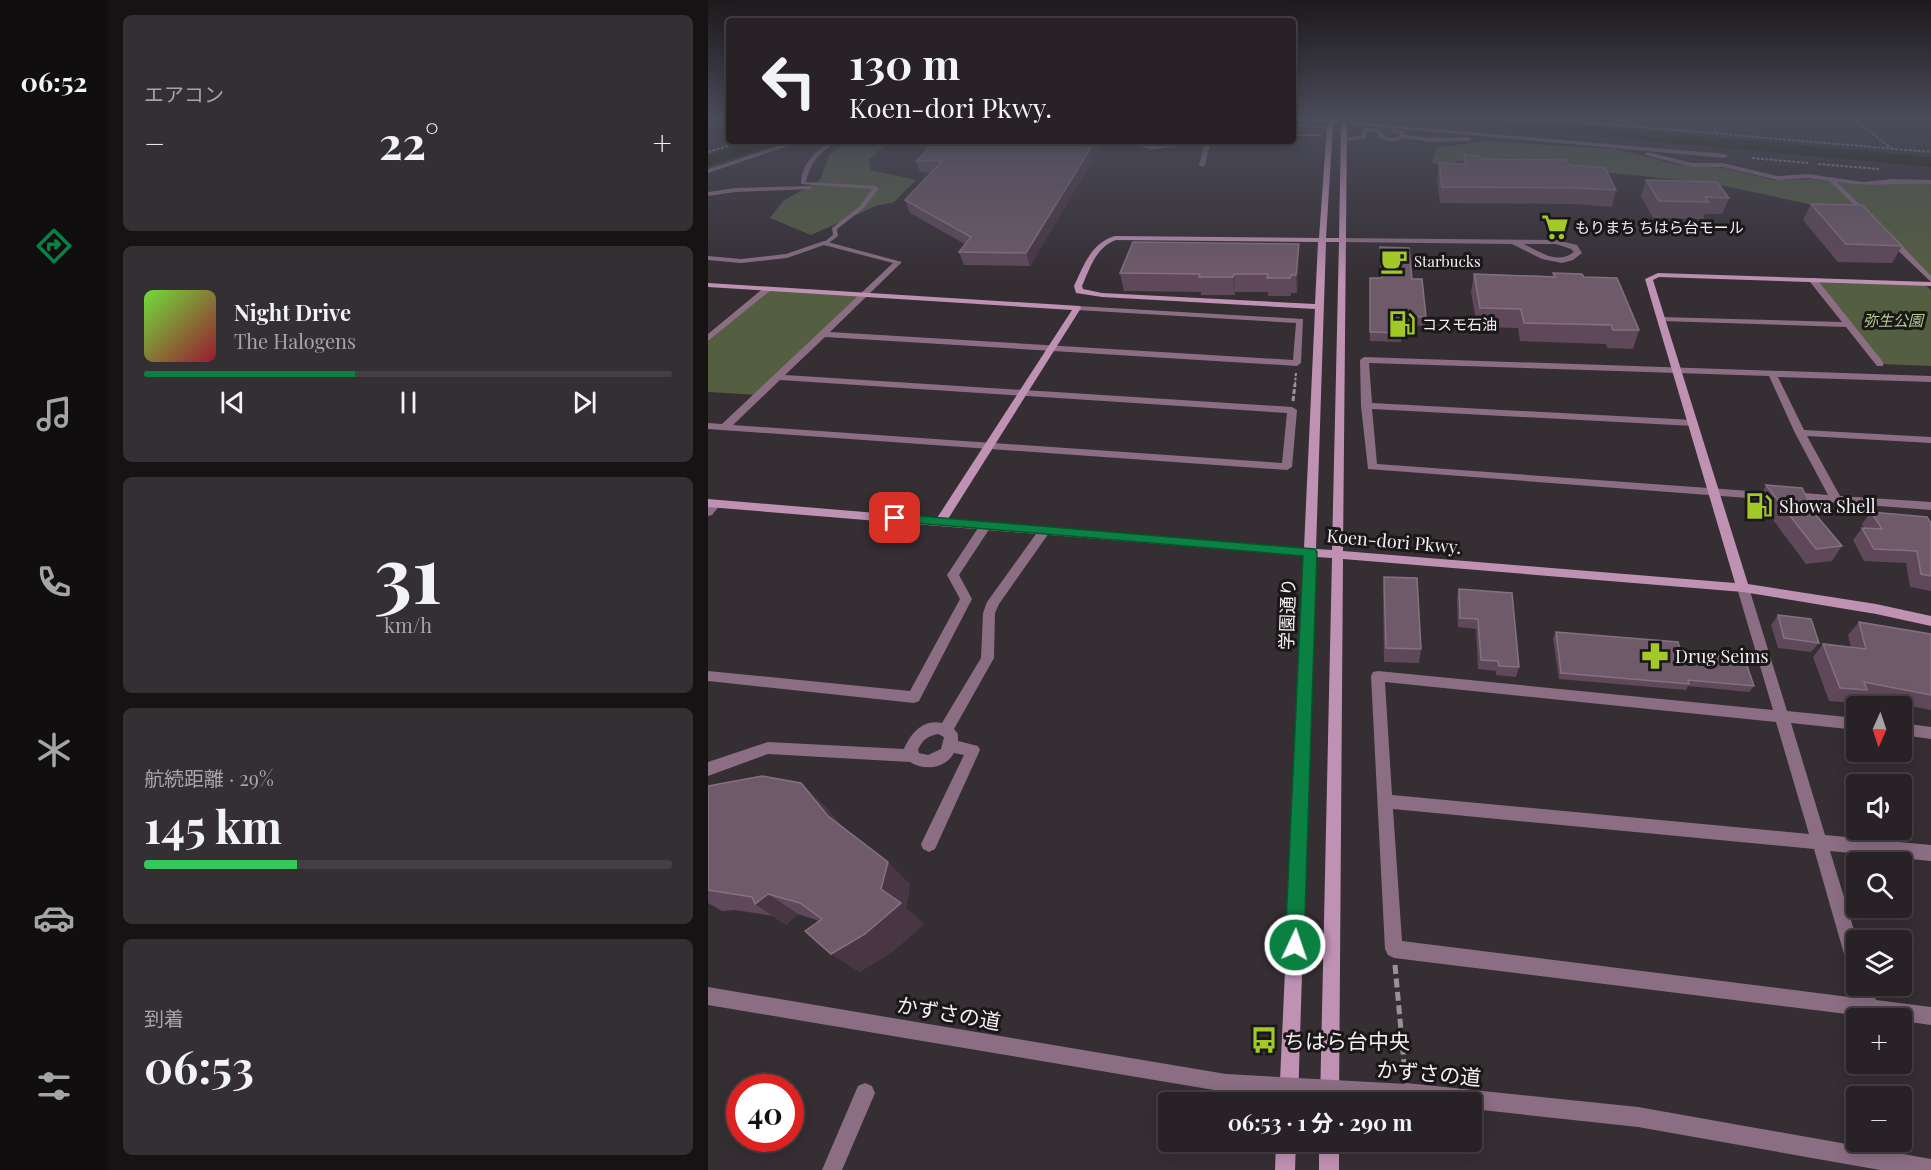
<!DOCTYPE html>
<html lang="ja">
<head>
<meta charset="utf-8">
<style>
	:root { --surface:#282226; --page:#342f32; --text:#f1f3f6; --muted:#a5a4a7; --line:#443f43; --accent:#0b8043 }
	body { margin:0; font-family:"Playfair Display","Noto Sans JP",serif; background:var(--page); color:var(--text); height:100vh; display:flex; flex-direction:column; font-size:22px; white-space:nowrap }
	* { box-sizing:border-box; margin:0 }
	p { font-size:20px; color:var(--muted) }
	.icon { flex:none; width:33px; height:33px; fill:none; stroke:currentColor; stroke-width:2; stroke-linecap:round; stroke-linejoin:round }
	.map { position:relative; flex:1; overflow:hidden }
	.panel { display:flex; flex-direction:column; gap:15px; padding:15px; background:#161315; width:600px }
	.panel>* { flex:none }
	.guide { position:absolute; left:18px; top:18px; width:570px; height:126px; border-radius:6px; box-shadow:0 3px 15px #0003,0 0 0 2px var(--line); background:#282226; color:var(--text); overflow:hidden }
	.needle { width:39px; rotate:183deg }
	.buttons { position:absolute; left:1138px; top:696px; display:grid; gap:12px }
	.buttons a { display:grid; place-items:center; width:66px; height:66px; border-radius:6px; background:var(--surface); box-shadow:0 3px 15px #0003,0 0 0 2px var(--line); font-size:30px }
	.speed { position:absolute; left:18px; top:1074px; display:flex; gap:12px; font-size:30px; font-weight:700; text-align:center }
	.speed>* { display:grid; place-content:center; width:78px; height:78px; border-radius:50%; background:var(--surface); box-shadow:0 3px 15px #0003,0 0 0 2px var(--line); line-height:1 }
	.speed .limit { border:9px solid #d22; background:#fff; color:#111 }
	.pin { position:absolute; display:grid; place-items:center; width:51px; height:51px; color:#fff; margin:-26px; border-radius:12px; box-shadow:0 3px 9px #0006 }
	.me { position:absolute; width:66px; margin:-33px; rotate:3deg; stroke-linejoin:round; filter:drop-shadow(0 0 4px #0008) }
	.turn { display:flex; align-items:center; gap:21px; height:126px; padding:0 24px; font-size:27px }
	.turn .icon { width:78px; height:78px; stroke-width:2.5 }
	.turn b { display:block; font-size:42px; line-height:51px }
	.big { font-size:45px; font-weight:700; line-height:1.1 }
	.panel .widget { flex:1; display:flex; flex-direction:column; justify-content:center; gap:9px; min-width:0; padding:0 21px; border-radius:9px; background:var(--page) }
	.panel .dial { align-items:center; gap:0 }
	.dial b { font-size:78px; line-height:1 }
	.song { display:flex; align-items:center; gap:18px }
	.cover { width:72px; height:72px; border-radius:9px; background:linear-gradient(135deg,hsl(100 70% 55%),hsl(350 70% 35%)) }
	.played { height:6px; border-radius:3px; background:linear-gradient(90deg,var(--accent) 40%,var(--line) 40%) }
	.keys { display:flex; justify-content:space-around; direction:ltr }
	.heat { display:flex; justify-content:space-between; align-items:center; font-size:33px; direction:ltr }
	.charge { height:9px; border-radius:4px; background:linear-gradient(90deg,#34c759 29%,var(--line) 0) }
	.trip { position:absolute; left:450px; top:1092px; width:324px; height:60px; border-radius:6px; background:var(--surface); box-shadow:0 3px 15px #0003,0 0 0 2px var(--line); font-weight:700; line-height:60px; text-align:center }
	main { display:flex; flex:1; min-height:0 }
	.tab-bar { display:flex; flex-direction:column; width:108px; justify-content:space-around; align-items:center; background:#100e0f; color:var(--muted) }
	.tab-bar .icon { width:42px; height:42px }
	.tab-bar .on { color:var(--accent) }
	.tab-bar b { font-size:27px; color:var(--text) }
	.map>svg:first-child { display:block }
	.green { fill:#545e41 }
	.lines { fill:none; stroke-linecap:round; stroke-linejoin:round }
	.river { fill:#161d03; fill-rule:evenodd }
	.path-far2 { stroke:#999398; stroke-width:2; stroke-dasharray:3 1.5; stroke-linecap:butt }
	.path-far1 { stroke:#999398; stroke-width:3; stroke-dasharray:5 2; stroke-linecap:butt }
	.path { stroke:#999398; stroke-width:5; stroke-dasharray:9 4.5; stroke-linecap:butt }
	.lane { fill:#8b6e84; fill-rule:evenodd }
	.street { fill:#8b6e84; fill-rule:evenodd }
	.secondary { fill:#bf91b3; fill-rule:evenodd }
	.street-bridge { stroke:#8b6e84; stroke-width:18 }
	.secondary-bridge { stroke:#bf91b3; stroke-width:6 }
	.wall { fill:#5f485a }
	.shaded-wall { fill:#483643 }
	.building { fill:#6f5a6a; stroke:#847180; stroke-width:1.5 }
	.route { fill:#0b8043; stroke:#07532c; stroke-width:1.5 }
	.labels { text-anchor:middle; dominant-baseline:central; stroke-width:6; stroke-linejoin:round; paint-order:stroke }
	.far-poi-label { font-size:15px; fill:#f4eff3; stroke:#1a1719; text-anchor:start }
	.far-park-label { font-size:15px; font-style:italic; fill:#b8cb94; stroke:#1a1719 }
	.poi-label { font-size:18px; fill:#f4eff3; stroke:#1a1719; text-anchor:start }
	.street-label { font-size:18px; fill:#f4eff3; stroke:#1a1719 }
	.near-street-label { font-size:21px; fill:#f4eff3; stroke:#1a1719 }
	.near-poi-label { font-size:21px; fill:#f4eff3; stroke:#1a1719; text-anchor:start }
</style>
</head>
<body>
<main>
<nav class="tab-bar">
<b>06:52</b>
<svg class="icon on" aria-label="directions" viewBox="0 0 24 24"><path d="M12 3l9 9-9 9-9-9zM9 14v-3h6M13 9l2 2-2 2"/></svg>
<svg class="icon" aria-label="music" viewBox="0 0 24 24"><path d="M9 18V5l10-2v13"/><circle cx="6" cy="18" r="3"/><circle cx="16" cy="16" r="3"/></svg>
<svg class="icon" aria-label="phone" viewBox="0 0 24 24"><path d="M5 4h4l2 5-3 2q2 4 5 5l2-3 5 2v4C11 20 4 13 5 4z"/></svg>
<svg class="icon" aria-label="climate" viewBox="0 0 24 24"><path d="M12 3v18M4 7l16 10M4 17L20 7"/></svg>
<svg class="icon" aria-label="car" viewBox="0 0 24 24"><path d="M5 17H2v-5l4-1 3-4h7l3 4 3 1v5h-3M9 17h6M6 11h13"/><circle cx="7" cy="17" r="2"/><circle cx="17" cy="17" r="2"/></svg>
<svg class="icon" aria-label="filters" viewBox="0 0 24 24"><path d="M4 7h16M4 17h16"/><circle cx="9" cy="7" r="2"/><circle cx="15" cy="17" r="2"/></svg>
</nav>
<section class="panel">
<div class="widget"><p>エアコン</p>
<div class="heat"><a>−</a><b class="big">22°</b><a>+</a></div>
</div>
<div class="widget">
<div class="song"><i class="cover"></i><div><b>Night Drive</b><p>The Halogens</p></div></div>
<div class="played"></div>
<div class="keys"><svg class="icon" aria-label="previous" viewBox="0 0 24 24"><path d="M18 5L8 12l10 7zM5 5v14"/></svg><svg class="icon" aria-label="pause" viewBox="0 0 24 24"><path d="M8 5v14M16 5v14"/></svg><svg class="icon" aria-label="next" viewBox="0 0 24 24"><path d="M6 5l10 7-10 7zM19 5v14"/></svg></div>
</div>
<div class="widget dial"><b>31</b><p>km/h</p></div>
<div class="widget"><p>航続距離 · 29%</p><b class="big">145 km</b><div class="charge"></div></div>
<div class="widget"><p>到着</p><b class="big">06:53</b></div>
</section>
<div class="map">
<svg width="1223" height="1170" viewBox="0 0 1223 1170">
	<rect width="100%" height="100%" fill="#352e33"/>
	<g class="green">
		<polygon points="138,141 181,141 161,160 163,170 208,180 186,202 168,206 103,235 62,218 75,201 112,180 121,155"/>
		<polygon points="778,141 907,149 971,165 1016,168 1065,180 1102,179 1155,184 1223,182 1223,280 1154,211 1134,211 1002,183 837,166 800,157 778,162 758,160 734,165 724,163 728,148"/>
		<polygon points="1105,280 1216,284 1223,290 1223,366 1172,364"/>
		<polygon points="60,289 155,295 51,395 0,392 0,338"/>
	</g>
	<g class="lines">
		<g class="river">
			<polygon points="724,117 784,117 1223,157 1223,167 732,122"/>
			<polygon points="46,141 71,141 69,145 0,166 0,155"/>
		</g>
		<g class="path-far2">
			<polyline points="815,117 1223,152"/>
			<polyline points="996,117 1009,132"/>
			<polyline points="1143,117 1183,148"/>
			<polyline points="0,120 21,118"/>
			<polyline points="0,152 35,141"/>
			<polyline points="1044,158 1100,163"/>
			<polyline points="1110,164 1171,169"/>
			<polyline points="587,385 588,372"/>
		</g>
		<polyline class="path-far1" points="585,401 587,384"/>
		<polyline class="path" points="687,965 697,1074"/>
		<g class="lane">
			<polygon points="585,124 621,127 623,128 621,129 585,126"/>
			<polygon points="585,134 612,134 614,135 612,136 585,136"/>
			<path d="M123 141H129C112 154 103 160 98 182L168 186 171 188 156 208 129 229 130 236 118 245 115 243 125 235 124 228 152 206 164 189 93 184C93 165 107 151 123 141Z"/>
			<polygon points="415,141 424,141 444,146 481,141 497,141 502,145 497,165 494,167 491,165 496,145 492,142 444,150"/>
			<polygon points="101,186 103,187 103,189 27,192 0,196 0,192 27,188"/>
		</g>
		<g class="street">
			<polygon points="585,117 1017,154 1020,156 1017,158 684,128 697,132 698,135 722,138 761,137 764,139 761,141 722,142 697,138 684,142 671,138 669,132 659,132 657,139 635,141 633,138 653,136 654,130 657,128 673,129 676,136 684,138 693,135 682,131 684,128 585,120"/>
			<polygon points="86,141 95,141 0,173 0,169"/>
			<path d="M939 152 984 163H1015L1069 176 1100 174 1155 182 1184 179 1223 180V184C1191 183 1160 187 1129 182L1162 215 1159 217 1121 181 1100 178 1069 180 1015 167H984L937 155Z"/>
			<polygon points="1179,236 1185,236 1223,276 1223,282 1179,240"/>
			<path d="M630 238 848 240 869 245 874 253 865 260 854 263 834 259 804 244 633 242H630ZM816 244H848L863 249 866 252C849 265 832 252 816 244Z"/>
			<path d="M116 241 194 262 122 332 585 360 588 323 369 310 365 308 369 306 595 319 593 363 589 366 117 337 77 375 584 407 589 410 584 467 579 470 0 429V423L14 424 185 263 116 245 79 258 33 263 0 260V256L33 259 78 254ZM72 380 579 413 574 463 25 425Z"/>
			<polygon points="1102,278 1108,278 1175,362 1175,366 1169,366 1138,327 953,321 949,319 953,317 1134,322 1102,282"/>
			<polygon points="57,287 64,289 0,341 0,334"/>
			<polygon points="656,357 1223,376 1223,382 1070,377 1096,430 1223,437 1223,443 1099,436 1132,496 1223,502 1223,510 1080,499 1079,496 1084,492 1120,495 1087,433 1061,376 661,363 664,403 985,420 990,423 985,426 664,409 669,464 1070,493 1071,496 1066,500 660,469 653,406 652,360"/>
			<polygon points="8,500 13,504 4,515 0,516 0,506"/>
			<polygon points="278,521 284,525 251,575 264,599 211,701 206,703 0,681 0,671 202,691 252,599 239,575 274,522"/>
			<path d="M337 526 343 530 341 533 291 604 287 613 286 658 246 729 250 734V741L270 746 272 750 227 849 221 852 215 849 213 844 256 755 246 753C237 769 216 771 202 762L60 754 0 776V762L60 742 196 749C203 733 215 719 234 723L273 658 275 613 279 602 333 527ZM230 734 236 737 233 749 220 755 211 753 210 750C214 740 220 736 230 734Z"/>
			<path d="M1035 584 1041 588 1079 711 1149 718V730L1083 723 1117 835 1223 845V861L1122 851 1149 940V977L1143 974 1140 968 1106 849 685 809 694 941 1149 998 1145 986 1149 979V986H1163L1168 1000 1223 1007V1025L1194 1021V1018H1171L686 958 680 955 677 949 663 676 665 672 670 671 1065 710 1029 588ZM677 682 1068 722 1101 834 684 795Z"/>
			<polygon points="1194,723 1223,727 1223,739 1194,735"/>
			<polygon points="0,987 518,1074 525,1076 527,1083 525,1090 518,1092 0,1005"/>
			<polygon points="157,1083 164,1086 167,1093 134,1170 114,1170 150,1086"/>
			<polygon points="698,1083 930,1107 1223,1159 1223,1170 1172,1170 930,1127 764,1109 764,1102 698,1102 691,1100 688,1093 691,1086"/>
		</g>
		<g class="secondary">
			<path d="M622 124 625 126 618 238H631L633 127 636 125 639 127 635 551 1027 583 937 279 950 273 1223 282V286L951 277 945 280 1040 584 1168 604 1223 616V626L1168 614 1035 592 635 559 631 1102H612L624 558 607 557 590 1102H571L596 556 0 507V499L229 518 364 310 0 287V283L372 306 373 308 240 519 596 548 607 309 394 297 368 293 366 286C376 265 383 243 407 236L611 238 619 126ZM408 240 610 242 607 304 394 293 375 289 374 286C382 268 388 247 408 240ZM618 242H631L624 550 608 549Z"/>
			<polygon points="568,1142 588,1142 587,1170 567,1170"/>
			<rect x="611" y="1142" width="20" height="28"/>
		</g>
		<polyline class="street-bridge" points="518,1083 698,1093"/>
		<g class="secondary-bridge">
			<polyline points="622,117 622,126"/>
			<polyline points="636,117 636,127"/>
		</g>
	</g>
	<g class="wall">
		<polygon points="227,141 396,141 322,266 256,265 251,252 257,244 202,213 197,200 223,173 212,172 208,161"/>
		<polygon points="756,155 773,159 861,165 908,190 904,207 867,204 732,203 729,179 731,163 755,164"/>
		<polygon points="938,180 1021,198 1014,214 997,214 995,219 945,218 933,196"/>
		<polygon points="1103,204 1194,246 1184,263 1130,262 1095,220"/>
		<polygon points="591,244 591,261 589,293 583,293 583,296 560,296 560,292 527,292 527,295 493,295 493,292 416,291 412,273"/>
		<polygon points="672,247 704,279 718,317 717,326 694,325 693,342 662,341 662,286 673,278"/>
		<polygon points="845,273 876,277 931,330 925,349 899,348 898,344 812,341 810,328 769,327 763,292 766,274 845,276"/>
		<polygon points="1058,485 1108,515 1134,546 1124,561 1098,564 1050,500"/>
		<polygon points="1163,512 1223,523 1223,591 1202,587 1198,563 1156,561 1145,540 1154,528 1156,528 1154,524"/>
		<polygon points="676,577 713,649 711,663 676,662 675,592"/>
		<polygon points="751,589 811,667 808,677 788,675 788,671 770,669 768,629 750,627 749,599"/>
		<polygon points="1070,615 1111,643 1103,652 1070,648 1063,625"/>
		<polygon points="1151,622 1223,634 1223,710 1153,697 1147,703 1121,701 1105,657 1115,644 1143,647 1140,635"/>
		<polygon points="848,632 973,652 1046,686 1041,692 980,686 978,690 851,679 845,638"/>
		<polygon points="0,786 118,807 135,828 202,884 198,908 216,924 183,953 151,972 111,921 90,914 78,925 65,916 27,910 14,911 0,903"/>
	</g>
	<g class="shaded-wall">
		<polygon points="387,141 396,141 322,266 318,253"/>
		<polygon points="591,244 591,261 589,293 588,275"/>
		<polygon points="526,274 527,292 527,295 525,277"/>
		<polygon points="93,783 118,807 145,840 120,816"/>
		<polygon points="180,862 202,884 198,908 216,924 183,953 151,972 123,954 173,889"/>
		<polygon points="60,894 90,914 78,925 47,904"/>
	</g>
	<g class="building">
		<polygon points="227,141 387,141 318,253 251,252 263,237 197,200 234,161 208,161"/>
		<polygon points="756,155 772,156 773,159 859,160 861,165 897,168 908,190 870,188 734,187 731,163 758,164"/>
		<polygon points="938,180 1009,182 1021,198 997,197 1001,202 951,201"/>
		<polygon points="1103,204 1154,205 1194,246 1138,244"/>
		<polygon points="425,242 591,244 588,275 583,275 582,278 559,278 560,274 526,274 525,277 491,277 492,274 412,273"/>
		<polygon points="672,247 701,248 704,279 714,279 718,317 694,316 694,333 662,332 662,278 674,278"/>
		<polygon points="845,273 874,274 876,277 909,278 931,330 905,330 903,325 816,323 813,309 772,308 766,274 847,277"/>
		<polygon points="1058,485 1094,488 1108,515 1134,546 1108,549"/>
		<polygon points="1163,512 1219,517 1223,523 1223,576 1213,574 1209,551 1166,549 1154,528 1174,529"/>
		<polygon points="676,577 709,578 713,649 678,648"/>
		<polygon points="751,589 804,593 811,667 791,666 790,661 773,660 770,619 752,618"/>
		<polygon points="1070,615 1103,619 1111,643 1076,638"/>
		<polygon points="1151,622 1223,634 1223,695 1156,682 1159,690 1132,688 1115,644 1158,649"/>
		<polygon points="848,632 970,642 973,652 1036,657 1046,686 980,680 981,684 853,673"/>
		<polygon points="54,776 93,783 120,816 180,862 173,889 193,903 157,934 123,954 97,931 114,919 92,903 60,894 47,904 44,897 0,890 0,786"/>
	</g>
	<linearGradient id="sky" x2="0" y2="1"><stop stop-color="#1d191c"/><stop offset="0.42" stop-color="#4b4c5b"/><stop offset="1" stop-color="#4b4c5b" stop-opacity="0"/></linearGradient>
	<rect width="1223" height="281" fill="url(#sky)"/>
	<polygon class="route" points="187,514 607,549 609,552 596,945 594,952 587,955 580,952 577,945 595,556 183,521 181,518 183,515"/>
	<defs>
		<symbol id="supermarket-bare" viewBox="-9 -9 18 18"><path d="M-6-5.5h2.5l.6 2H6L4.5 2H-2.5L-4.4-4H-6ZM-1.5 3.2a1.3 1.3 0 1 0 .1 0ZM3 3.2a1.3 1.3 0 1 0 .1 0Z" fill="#a2c928" stroke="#1a1719" stroke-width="2.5" paint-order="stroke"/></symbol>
		<symbol id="cafe-bare" viewBox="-9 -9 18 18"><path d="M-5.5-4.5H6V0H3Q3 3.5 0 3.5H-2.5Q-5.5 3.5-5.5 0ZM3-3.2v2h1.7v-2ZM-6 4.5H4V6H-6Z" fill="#a2c928" stroke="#1a1719" stroke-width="2.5" paint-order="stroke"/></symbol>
		<symbol id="fuel-bare" viewBox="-9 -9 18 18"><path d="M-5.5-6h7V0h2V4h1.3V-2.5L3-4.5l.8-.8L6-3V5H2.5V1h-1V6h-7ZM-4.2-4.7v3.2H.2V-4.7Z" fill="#a2c928" stroke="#1a1719" stroke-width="2.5" paint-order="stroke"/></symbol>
		<symbol id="pharmacy-bare" viewBox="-9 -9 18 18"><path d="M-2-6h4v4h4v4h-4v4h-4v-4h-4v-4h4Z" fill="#a2c928" stroke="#1a1719" stroke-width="2.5" paint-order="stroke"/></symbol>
		<symbol id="bus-bare" viewBox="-9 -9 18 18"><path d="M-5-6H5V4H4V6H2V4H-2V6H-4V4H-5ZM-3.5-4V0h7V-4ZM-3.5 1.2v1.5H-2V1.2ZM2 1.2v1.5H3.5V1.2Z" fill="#a2c928" stroke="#1a1719" stroke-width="2.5" paint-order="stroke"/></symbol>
	</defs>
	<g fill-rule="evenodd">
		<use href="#supermarket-bare" x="828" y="208" width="38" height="38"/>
		<use href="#cafe-bare" x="667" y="242" width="38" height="38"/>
		<use href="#fuel-bare" x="675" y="305" width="38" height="38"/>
		<use href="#fuel-bare" x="1032" y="487" width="38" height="38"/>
		<use href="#pharmacy-bare" x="928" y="637" width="38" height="38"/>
		<use href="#bus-bare" x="537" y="1021" width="38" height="38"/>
	</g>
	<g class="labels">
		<g class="far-poi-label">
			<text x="867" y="227">もりまち ちはら台モール</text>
			<text x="706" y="261">Starbucks</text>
			<text x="714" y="324">コスモ石油</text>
		</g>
		<g class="far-park-label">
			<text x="1185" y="320">弥生公園</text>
		</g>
		<g class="poi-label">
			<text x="1071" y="506">Showa Shell</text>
			<text x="967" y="656">Drug Seims</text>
		</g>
		<g class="street-label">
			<text transform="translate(686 541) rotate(5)">Koen-dori Pkwy.</text>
			<text transform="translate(579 614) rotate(-88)">学園通り</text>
		</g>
		<g class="near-street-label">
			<text transform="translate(241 1012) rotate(10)">かずさの道</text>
			<text transform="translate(721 1072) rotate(5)">かずさの道</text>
		</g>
		<g class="near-poi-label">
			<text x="576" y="1040">ちはら台中央</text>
		</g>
	</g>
</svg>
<div class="buttons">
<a><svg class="needle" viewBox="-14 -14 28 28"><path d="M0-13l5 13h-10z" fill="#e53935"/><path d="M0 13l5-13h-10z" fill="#a5a4a7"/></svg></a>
<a><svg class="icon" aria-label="sound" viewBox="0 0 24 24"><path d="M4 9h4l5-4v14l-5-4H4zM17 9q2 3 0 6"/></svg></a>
<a><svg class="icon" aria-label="search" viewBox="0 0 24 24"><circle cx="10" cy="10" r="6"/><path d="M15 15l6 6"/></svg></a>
<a><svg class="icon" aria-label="layers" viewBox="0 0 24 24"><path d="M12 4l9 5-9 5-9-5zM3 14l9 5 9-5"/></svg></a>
<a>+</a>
<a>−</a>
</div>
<div class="speed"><div class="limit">40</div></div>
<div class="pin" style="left:187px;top:518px;background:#d93025"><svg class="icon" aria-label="arrive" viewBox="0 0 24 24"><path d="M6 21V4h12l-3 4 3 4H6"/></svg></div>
<svg class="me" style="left:587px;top:945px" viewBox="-20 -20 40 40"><circle r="17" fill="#0b8043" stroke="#fff" stroke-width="3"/><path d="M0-11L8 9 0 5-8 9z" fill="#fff"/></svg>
<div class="trip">06:53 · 1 分 · 290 m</div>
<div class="guide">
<div class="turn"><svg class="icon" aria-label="left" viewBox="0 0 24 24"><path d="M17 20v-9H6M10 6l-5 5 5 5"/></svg><div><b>130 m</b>Koen-dori Pkwy.</div></div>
</div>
</div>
</main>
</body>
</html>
